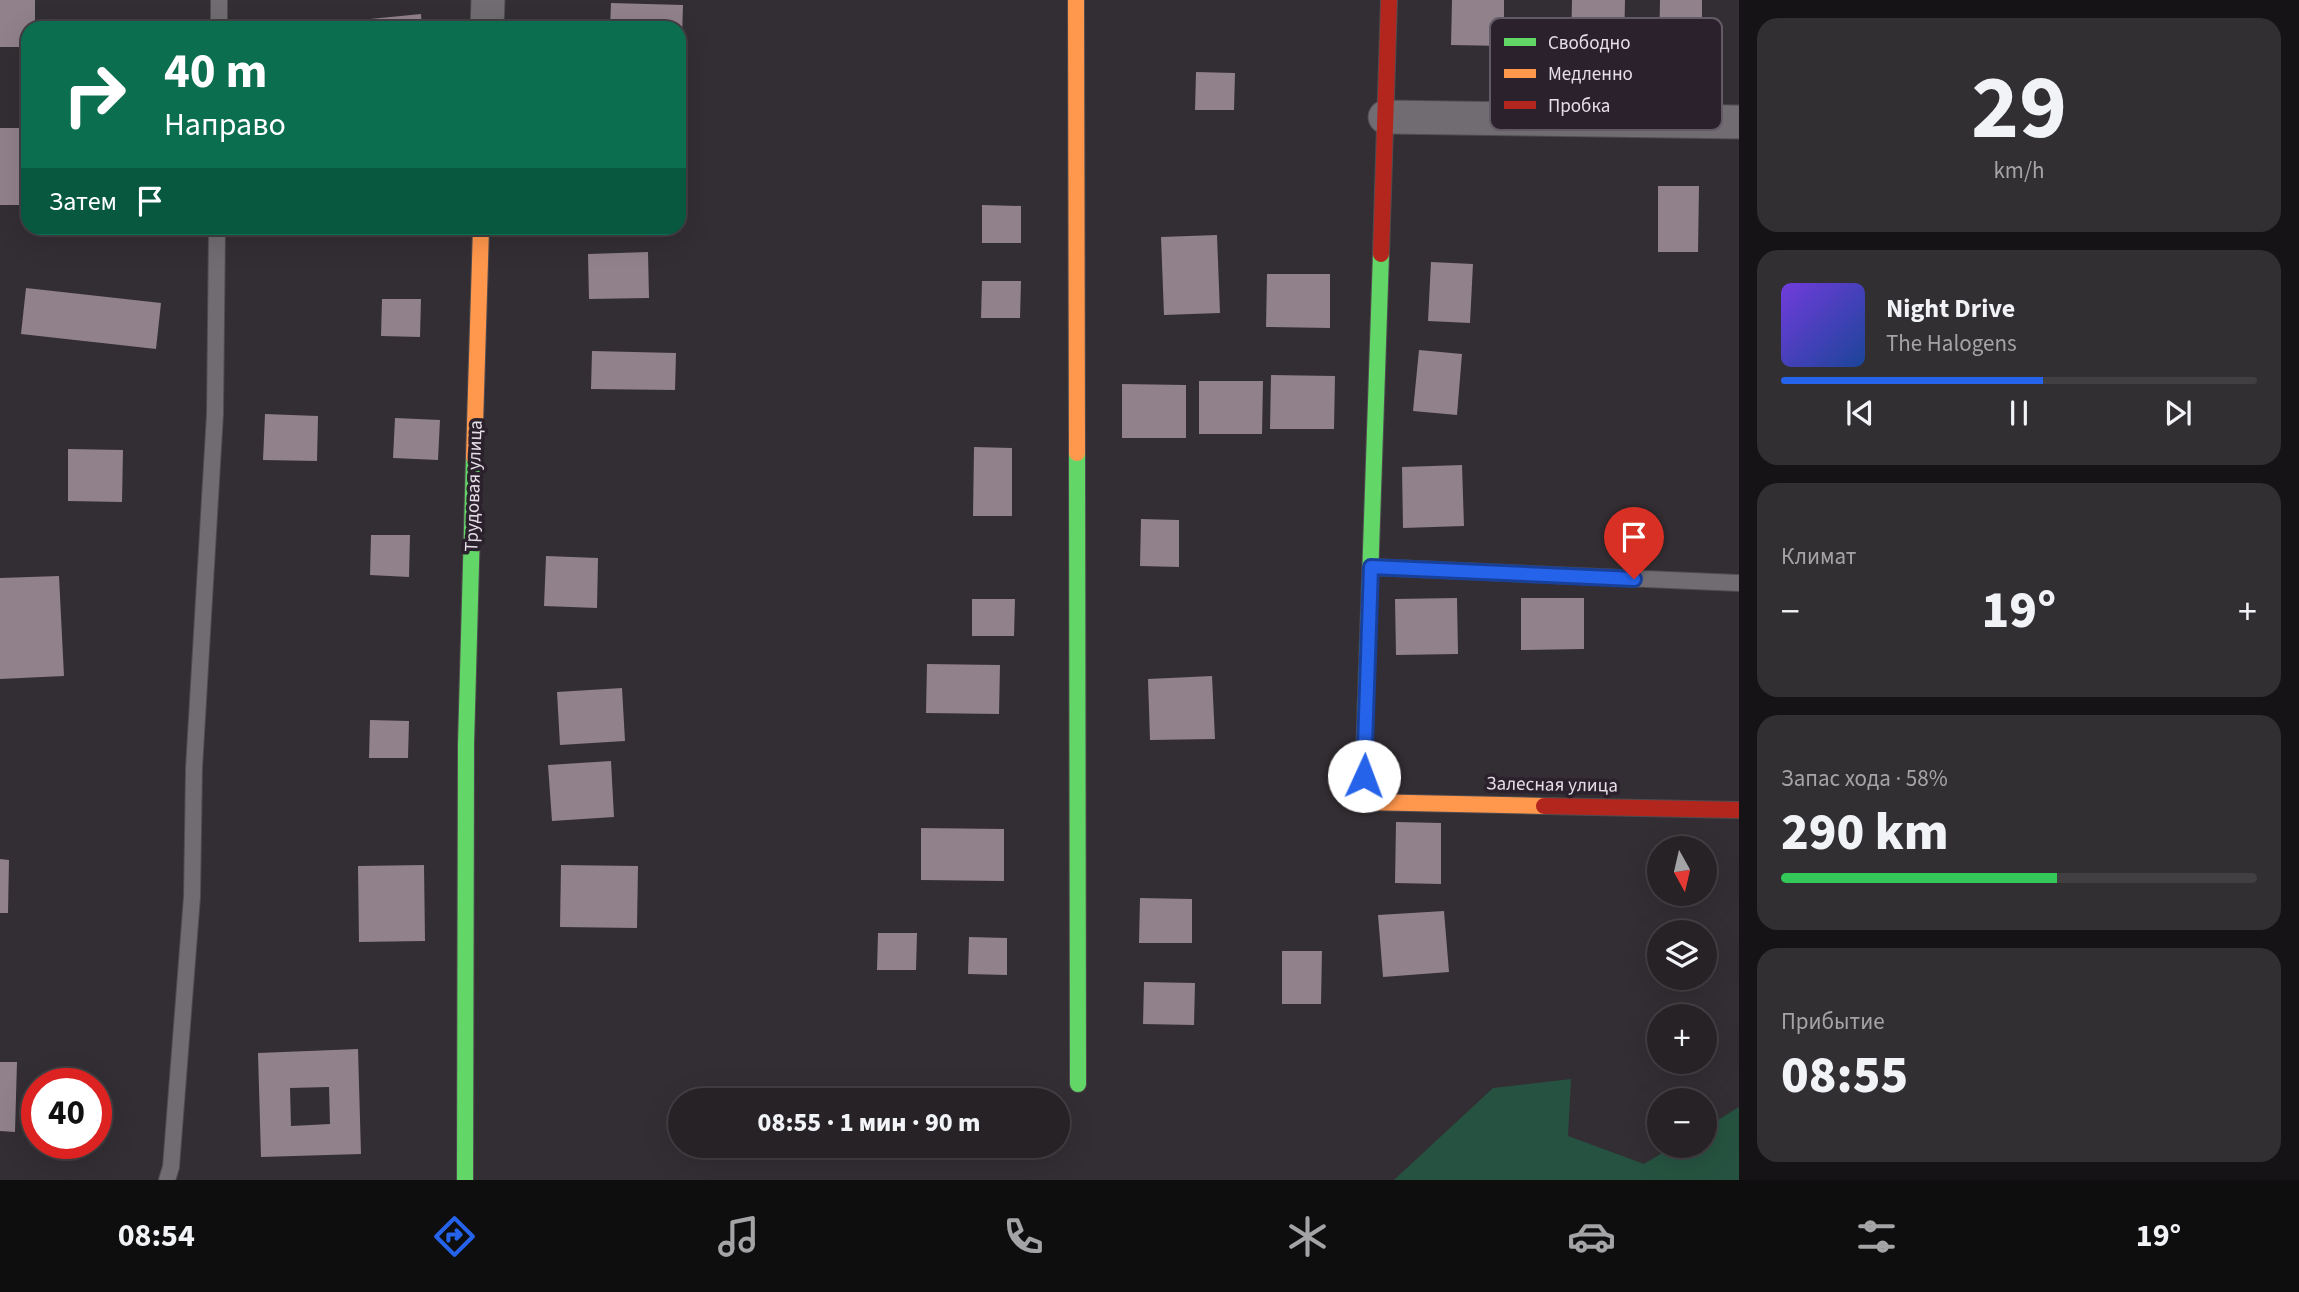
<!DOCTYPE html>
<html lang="ru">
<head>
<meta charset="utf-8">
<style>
	:root { --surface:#262226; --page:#322f32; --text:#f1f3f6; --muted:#a4a4a7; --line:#423f43; --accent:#2563eb }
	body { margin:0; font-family:"Source Sans 3",sans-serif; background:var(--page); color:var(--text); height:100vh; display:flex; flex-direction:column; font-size:26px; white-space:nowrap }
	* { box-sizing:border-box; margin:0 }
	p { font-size:23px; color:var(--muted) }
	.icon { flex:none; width:38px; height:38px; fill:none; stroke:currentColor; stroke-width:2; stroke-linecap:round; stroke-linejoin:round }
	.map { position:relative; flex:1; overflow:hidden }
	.side { display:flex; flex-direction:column; gap:18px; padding:18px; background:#151315; width:560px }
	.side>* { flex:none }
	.guide { position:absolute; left:21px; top:21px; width:665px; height:214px; border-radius:21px; box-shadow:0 7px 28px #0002,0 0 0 2px var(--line); background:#0b6e4f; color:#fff; overflow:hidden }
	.needle { width:46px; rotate:172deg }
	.controls { position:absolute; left:1647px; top:836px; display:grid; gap:14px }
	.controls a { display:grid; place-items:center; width:70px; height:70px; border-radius:50%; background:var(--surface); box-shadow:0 7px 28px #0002,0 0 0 2px var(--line); font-size:35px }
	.speed { position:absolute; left:21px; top:1068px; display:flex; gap:14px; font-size:35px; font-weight:700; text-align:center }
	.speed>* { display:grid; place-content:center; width:91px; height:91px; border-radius:50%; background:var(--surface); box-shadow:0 7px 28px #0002,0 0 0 2px var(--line); line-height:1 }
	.speed .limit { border:10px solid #d22; background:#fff; color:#111 }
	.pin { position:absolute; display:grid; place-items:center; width:60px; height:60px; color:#fff; margin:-72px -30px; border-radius:50% 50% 50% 0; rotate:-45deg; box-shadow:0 0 7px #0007 }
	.pin .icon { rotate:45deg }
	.me { position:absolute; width:77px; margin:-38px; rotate:2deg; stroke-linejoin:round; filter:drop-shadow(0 0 5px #0008) }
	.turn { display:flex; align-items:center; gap:24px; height:147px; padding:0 28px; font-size:32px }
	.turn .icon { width:91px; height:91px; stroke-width:2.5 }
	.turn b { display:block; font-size:49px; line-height:60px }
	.then { display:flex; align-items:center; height:66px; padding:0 28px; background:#0003; gap:14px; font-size:26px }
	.big { font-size:52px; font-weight:800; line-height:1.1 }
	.side .tile { flex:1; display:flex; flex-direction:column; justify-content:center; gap:10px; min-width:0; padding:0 24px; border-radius:21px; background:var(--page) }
	.side .dial { align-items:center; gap:0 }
	.dial b { font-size:91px; line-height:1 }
	.song { display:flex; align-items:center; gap:21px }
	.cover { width:84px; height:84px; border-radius:10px; background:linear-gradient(135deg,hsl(260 70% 55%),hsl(220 70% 35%)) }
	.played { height:7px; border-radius:4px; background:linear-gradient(90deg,var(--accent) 55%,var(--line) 55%) }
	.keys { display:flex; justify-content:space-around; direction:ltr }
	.heat { display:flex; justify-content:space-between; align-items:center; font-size:38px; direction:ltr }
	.charge { height:10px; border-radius:5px; background:linear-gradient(90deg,#34c759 58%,var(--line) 0) }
	.trip { position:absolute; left:668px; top:1088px; width:402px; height:70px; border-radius:35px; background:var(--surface); box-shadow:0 7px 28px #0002,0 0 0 2px var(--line); font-weight:800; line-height:70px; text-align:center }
	.dock { display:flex; height:112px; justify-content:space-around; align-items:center; background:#0f0e0f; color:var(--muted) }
	.dock .icon { width:49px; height:49px }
	.dock .selected { color:var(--accent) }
	.dock b { font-size:32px; color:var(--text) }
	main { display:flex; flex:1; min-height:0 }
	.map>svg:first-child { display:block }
	.green { fill:#265341 }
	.building { fill:#90818a; fill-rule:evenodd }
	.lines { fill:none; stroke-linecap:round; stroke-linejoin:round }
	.lane-casing { stroke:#4f4b4f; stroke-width:18 }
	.street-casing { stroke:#4f4b4f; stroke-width:35 }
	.fast-casing { stroke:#4f4b4f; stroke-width:18 }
	.slow-casing { stroke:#4f4b4f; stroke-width:18 }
	.jam-casing { stroke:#4f4b4f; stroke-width:18 }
	.lane { stroke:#706c71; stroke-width:16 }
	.street { stroke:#706c71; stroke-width:33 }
	.fast { stroke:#63d668; stroke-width:16 }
	.slow { stroke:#ff974d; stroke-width:16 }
	.jam { stroke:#b3261e; stroke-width:16 }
	.route-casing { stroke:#184099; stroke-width:18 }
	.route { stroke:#2563eb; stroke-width:12 }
	.labels { text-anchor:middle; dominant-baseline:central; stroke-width:7; stroke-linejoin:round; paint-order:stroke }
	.street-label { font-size:19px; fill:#e4dee6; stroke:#2a212c }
	.key { fill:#2a212c; stroke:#625a64; stroke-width:2 }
	.key-label { font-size:19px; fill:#e4dee6 }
</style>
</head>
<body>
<main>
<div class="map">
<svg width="1739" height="1180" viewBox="0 0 1739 1180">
	<rect width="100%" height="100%" fill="#332e33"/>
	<polygon class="green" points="1571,1079 1568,1136 1644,1164 1674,1146 1704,1146 1705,1128 1739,1107 1739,1180 1394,1180 1493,1088"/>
	<g class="building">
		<polygon points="0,0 35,0 35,28 28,28 28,47 0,47"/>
		<polygon points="1452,0 1504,0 1504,46 1451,45"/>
		<polygon points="1572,0 1625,0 1624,50 1571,50"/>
		<polygon points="1660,0 1702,0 1702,52 1659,51"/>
		<polygon points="611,3 683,5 681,71 679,71 679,28 610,28"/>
		<polygon points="421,14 422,28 371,28 370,19"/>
		<polygon points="1196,72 1235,73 1234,110 1195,110"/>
		<rect x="0" y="128" width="28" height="77"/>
		<polygon points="1658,186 1699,186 1698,252 1658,252"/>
		<polygon points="982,205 1021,206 1021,243 982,243"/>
		<polygon points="1217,235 1220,313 1164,315 1161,237"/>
		<polygon points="648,252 649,298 589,299 588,254"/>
		<polygon points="1431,262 1473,264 1470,323 1428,321"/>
		<polygon points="1267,274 1330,274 1330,328 1266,327"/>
		<polygon points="982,281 1021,281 1020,318 981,318"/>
		<polygon points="26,288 161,303 156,349 21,334"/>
		<polygon points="382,299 421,299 420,337 381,336"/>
		<polygon points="1419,350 1462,354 1457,415 1413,411"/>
		<polygon points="592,351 676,353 675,390 591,389"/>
		<polygon points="1271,375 1335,376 1334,429 1270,429"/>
		<polygon points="1199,381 1263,381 1262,434 1199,434"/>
		<polygon points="1122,384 1186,385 1186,438 1122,438"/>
		<polygon points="265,414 318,416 317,461 263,460"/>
		<polygon points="395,418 440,420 438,460 393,458"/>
		<polygon points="974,447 1012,448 1012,516 973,516"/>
		<polygon points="68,449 123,450 122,502 68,501"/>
		<polygon points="1462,465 1464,526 1403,528 1402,467"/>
		<polygon points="1141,519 1179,520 1179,567 1140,566"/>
		<polygon points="371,535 410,535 409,577 370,575"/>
		<polygon points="546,556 598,558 597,608 544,606"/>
		<polygon points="59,576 64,676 0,679 0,578"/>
		<polygon points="1457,598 1458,654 1396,655 1395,599"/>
		<polygon points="1521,598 1584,598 1584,649 1521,650"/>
		<polygon points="972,599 1015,599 1014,636 972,636"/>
		<polygon points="927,664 1000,665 999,714 926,713"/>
		<polygon points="1212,676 1215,739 1150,740 1148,679"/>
		<polygon points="622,688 625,741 560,745 557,692"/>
		<polygon points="370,720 409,721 408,758 369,758"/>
		<polygon points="611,761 614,817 552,821 548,765"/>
		<polygon points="1396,822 1441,823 1441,884 1395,883"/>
		<polygon points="921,828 1004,829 1004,881 921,880"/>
		<polygon points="0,859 9,860 8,913 0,913"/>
		<polygon points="424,865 425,941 359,942 358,866"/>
		<polygon points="561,865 638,866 637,928 560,927"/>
		<polygon points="1140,898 1192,899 1192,943 1139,943"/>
		<polygon points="1444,911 1449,972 1383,977 1378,915"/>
		<polygon points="878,933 917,933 916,970 877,970"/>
		<polygon points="969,937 1007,938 1007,975 968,974"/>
		<polygon points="1282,951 1322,951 1321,1004 1282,1004"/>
		<polygon points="1144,982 1195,983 1194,1025 1143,1024"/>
		<path d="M358 1049 361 1154 261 1157 258 1053ZM329 1087 330 1124 291 1126 290 1088Z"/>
		<polygon points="0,1062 17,1062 15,1132 0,1131"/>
	</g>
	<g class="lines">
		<defs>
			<g id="lane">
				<polyline points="219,28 219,0"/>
				<polyline points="1371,567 1739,583"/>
				<polyline points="167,1180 171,1167 192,897 194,768 215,414 217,228"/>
			</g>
			<g id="street">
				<polyline points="487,28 488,0"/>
				<polyline points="1385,117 1739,122"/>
			</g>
			<g id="fast">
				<polyline points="1077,453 1078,1084"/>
				<polyline points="1365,727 1381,254"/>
				<polyline points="465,1180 466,744 474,457"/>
			</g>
			<g id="slow">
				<polyline points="1076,0 1077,453"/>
				<polyline points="474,457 481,228"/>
				<polyline points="1365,727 1363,802 1544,806"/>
			</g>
			<g id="jam">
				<polyline points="1381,254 1389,0"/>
				<polyline points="1544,806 1739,810"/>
			</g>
		</defs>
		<use href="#lane" class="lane-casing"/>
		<use href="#street" class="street-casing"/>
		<use href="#fast" class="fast-casing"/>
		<use href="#slow" class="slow-casing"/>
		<use href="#jam" class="jam-casing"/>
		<use href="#lane" class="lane"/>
		<use href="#street" class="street"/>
		<use href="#fast" class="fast"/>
		<use href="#slow" class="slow"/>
		<use href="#jam" class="jam"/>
	</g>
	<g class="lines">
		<defs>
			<polyline id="route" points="1364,776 1371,567 1634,579"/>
		</defs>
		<use href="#route" class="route-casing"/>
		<use href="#route" class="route"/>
	</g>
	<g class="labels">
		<g class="street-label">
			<text transform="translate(474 486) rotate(-88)">Трудовая улица</text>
			<text transform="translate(1552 785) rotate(1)">Залесная улица</text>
		</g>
	</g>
	<rect x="1490" y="18" width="232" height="112" rx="10" class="key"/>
	<rect x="1504" y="38" width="32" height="8" fill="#63d668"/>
	<rect x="1504" y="69" width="32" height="9" fill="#ff974d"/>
	<rect x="1504" y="101" width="32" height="8" fill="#b3261e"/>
	<g class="key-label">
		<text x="1548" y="49">Свободно</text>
		<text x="1548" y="80">Медленно</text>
		<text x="1548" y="112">Пробка</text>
	</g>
</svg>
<div class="controls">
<a><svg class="needle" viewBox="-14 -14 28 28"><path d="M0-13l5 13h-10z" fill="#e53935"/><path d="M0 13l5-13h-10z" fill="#a4a4a7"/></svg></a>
<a><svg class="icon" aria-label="layers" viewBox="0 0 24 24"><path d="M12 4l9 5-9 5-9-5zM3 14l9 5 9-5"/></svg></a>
<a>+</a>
<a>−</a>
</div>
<div class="speed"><div class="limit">40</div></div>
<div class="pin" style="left:1634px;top:579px;background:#d93025"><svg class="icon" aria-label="arrive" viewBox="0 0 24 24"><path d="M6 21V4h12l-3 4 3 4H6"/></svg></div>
<svg class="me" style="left:1364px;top:776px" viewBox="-20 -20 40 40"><circle r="19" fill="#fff"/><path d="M0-13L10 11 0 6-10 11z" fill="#2563eb"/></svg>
<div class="trip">08:55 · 1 мин · 90 m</div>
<div class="guide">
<div class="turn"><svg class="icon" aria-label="right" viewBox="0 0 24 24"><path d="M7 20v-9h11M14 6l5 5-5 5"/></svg><div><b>40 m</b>Направо</div></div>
<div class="then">Затем<svg class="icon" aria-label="arrive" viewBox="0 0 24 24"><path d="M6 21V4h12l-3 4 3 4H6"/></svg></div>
</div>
</div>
<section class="side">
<div class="tile dial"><b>29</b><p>km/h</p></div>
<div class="tile">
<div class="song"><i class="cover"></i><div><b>Night Drive</b><p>The Halogens</p></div></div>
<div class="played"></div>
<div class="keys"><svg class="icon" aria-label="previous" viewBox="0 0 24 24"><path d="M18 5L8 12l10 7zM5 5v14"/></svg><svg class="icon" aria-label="pause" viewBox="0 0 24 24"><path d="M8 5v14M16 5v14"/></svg><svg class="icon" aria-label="next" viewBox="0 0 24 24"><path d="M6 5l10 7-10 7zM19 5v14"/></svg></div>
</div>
<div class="tile"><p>Климат</p>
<div class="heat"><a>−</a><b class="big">19°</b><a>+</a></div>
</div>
<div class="tile"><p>Запас хода · 58%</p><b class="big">290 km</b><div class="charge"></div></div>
<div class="tile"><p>Прибытие</p><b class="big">08:55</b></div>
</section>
</main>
<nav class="dock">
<b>08:54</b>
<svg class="icon selected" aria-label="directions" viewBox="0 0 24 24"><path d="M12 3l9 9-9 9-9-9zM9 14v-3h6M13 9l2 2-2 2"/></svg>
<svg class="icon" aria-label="music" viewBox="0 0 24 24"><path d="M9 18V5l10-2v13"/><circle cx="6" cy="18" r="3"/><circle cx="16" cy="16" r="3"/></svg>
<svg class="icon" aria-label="phone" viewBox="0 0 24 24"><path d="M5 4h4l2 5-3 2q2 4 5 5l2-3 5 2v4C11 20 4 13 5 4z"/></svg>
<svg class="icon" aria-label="climate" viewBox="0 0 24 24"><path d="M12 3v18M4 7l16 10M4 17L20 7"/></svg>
<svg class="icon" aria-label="car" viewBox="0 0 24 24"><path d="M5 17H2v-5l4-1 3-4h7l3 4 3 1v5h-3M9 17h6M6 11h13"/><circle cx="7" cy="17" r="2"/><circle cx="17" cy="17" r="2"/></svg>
<svg class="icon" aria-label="filters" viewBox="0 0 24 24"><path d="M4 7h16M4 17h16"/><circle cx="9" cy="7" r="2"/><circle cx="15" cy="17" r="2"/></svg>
<b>19°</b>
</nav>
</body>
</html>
